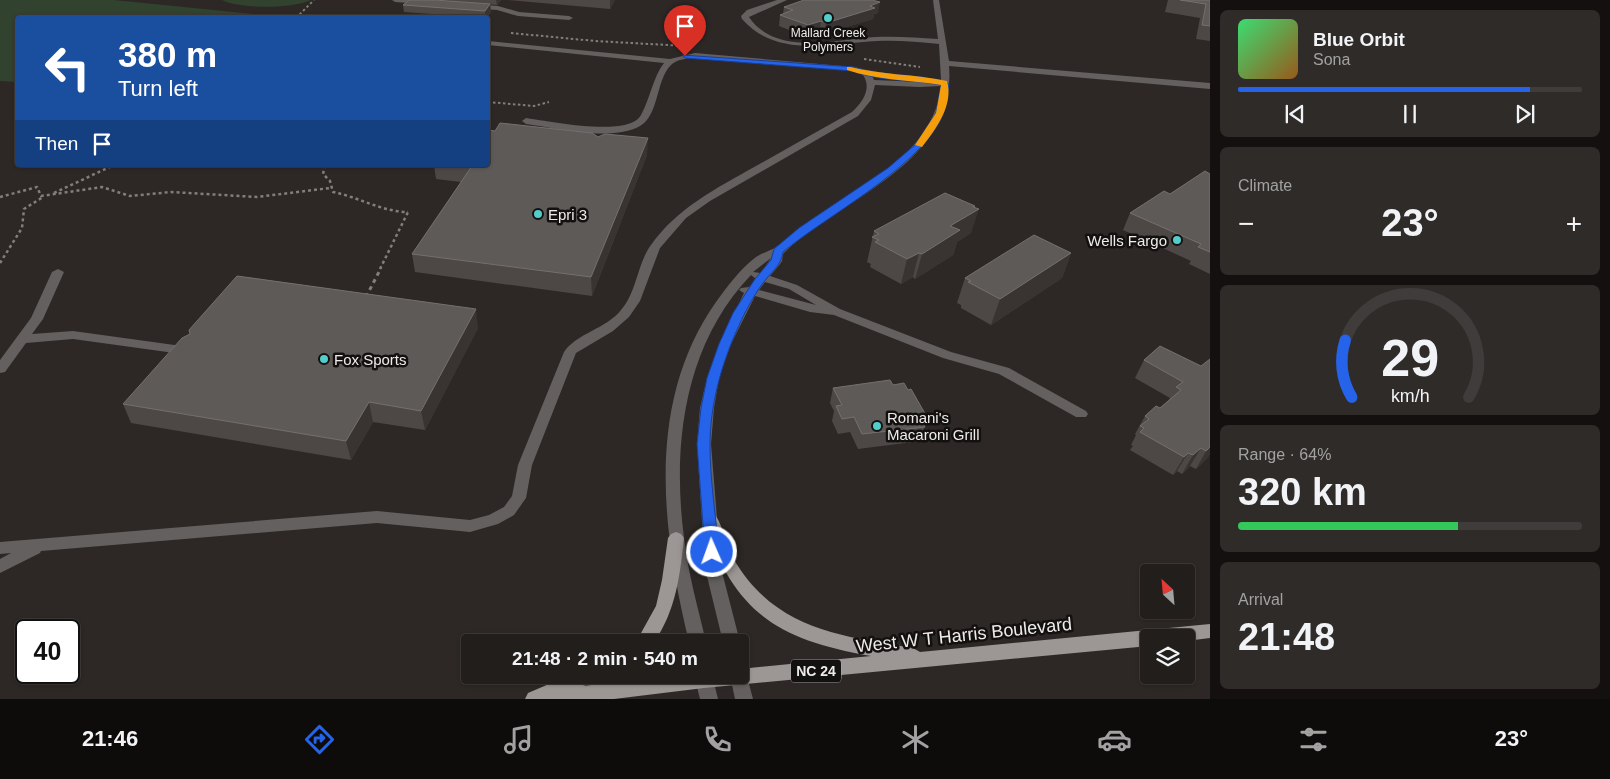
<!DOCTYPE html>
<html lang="en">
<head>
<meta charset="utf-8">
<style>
	:root { --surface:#221e1c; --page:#2e2b29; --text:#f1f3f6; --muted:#a2a2a3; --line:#3f3c3b; --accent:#2563eb }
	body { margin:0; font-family:Helvetica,sans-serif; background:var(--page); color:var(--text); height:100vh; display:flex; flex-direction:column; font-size:19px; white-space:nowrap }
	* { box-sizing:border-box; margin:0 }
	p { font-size:16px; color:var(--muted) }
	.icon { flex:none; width:28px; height:28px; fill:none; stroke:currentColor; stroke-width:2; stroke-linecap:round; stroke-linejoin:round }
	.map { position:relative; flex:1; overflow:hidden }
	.drawer { display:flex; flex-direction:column; gap:10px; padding:10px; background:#13100f; width:400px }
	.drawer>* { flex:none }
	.hud { position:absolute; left:15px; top:15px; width:475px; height:152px; border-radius:5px; box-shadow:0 1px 4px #0004,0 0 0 1px var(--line); background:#1a4fa0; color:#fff; overflow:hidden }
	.needle { width:32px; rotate:334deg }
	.controls { position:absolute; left:1140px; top:564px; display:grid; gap:10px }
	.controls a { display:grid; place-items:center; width:55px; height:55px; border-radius:5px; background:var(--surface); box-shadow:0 1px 4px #0004,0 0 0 1px var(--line); font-size:25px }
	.speed { position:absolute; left:15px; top:619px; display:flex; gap:10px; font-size:25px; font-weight:700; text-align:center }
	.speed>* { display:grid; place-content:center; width:65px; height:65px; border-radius:50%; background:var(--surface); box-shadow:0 1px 4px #0004,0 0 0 1px var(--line); line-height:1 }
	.speed .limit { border:2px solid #111; border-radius:8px; background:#fff; color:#111 }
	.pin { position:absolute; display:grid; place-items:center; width:42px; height:42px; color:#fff; margin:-51px -21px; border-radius:50% 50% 50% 0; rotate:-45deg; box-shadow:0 0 5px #0007 }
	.pin .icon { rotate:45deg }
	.me { position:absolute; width:55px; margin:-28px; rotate:358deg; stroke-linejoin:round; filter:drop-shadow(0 0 4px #0008) }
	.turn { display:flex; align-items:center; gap:18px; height:105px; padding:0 20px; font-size:22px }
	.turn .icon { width:65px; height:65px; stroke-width:2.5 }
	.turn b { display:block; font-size:35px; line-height:42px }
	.then { display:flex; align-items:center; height:48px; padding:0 20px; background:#0003; gap:10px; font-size:19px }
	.big { font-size:38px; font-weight:600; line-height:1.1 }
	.drawer .widget { flex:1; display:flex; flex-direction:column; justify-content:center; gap:8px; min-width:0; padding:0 18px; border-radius:8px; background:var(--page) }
	.drawer .dial { align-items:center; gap:0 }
	.dial svg { height:130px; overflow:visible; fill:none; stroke:var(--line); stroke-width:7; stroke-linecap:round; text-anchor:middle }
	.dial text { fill:var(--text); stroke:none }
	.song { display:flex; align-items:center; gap:15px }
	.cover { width:60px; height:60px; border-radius:8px; background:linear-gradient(135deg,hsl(140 70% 55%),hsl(30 70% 35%)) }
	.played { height:5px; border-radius:2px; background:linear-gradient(90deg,var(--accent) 85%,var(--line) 85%) }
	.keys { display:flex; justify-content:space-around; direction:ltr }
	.heat { display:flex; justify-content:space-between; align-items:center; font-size:28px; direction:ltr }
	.charge { height:8px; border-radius:4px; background:linear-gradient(90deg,#34c759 64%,var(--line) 0) }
	.trip { position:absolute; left:461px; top:634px; width:288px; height:50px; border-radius:5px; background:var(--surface); box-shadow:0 1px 4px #0004,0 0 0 1px var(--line); font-weight:600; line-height:50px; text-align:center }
	.menu { display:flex; height:80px; justify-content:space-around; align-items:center; background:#0e0c0b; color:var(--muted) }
	.menu .icon { width:35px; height:35px }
	.menu .current { color:var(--accent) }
	.menu b { font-size:22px; color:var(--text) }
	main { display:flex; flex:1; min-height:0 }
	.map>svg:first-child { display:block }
	.green { fill:#31422f }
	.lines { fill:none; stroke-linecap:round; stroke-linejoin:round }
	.path-far2 { stroke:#827e7c; stroke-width:2; stroke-dasharray:2.5 2.5; stroke-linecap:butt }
	.path-far1 { stroke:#827e7c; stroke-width:2.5; stroke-dasharray:3 3; stroke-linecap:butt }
	.path { stroke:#827e7c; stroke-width:3; stroke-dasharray:4 4; stroke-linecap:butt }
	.minor { fill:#63605f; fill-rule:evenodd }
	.major { fill:#9c9694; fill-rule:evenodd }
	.wall { fill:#4d4845 }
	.shaded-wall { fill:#393431 }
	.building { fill:#5e5a57; stroke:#75706e }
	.route { fill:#2563eb; stroke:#184099 }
	.slow { fill:#f59e0b }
	.poi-dot { fill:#53cdca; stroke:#131110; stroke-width:2 }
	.labels { text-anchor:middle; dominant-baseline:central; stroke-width:5; stroke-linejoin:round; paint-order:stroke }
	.far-poi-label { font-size:12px; fill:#eeebe9; stroke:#131110 }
	.shield { fill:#131110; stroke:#acaaa8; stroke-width:1 }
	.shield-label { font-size:14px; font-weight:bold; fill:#eeebe9 }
	.poi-label { font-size:15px; fill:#eeebe9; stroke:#131110; text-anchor:start }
	.near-street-label { font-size:18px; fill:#eeebe9; stroke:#131110 }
</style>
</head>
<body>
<main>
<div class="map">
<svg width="1210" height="699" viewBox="0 0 1210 699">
	<rect width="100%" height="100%" fill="#2d2825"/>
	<g class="green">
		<polygon points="0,0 114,0 283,17 18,18 17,82 0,81"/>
		<path d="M222 0H311C293 9 239 9 222 0Z"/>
	</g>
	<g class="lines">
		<g class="path-far2">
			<polyline points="299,16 323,18"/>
			<polyline points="296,18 314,0"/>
			<polyline points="511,33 595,41 686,46"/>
			<polyline points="864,59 920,67"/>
			<polyline points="488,102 534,106 549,102"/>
		</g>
		<g class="path-far1">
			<path d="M325 165 323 174 330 181 333 192C358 197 383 212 408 212"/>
			<polyline points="54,193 114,165"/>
			<polyline points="0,197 37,187 41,196 102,187 130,196 171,192 257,197 330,188"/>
			<polyline points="0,263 22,228 24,209 43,197"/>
			<polyline points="380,269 408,212"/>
		</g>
		<polyline class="path" points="366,297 381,268"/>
		<g class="minor">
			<polygon points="392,0 423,0 427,2 423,4 395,2"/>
			<path d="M777 0H787L749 17C776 57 836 39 876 37 897 36 918 38 938 39L933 0H939L949 61 1210 83V89L949 66C957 163 845 196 786 251 782 254 783 256 782 261 779 266 774 271 770 276L797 285 840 309 951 352 1009 368 1086 411 1088 414 1086 417H1076L999 374 943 358 834 315 810 312 755 296 731 344 719 378 714 408 711 444 721 568 740 642H723L705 568 697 444 700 408 707 378 719 344 744 293 739 290 741 288 749 287 756 279 751 275C684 345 672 445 684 538 688 573 698 608 706 642H689C662 530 645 403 716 302 727 287 740 269 756 257 762 253 770 251 776 247 790 238 801 226 815 217 865 184 934 152 941 86L920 87 875 85 871 100 858 116 710 201 686 218 660 248 640 301 629 317 613 331 576 353 532 465 526 498 514 515 498 524 470 532 377 523 41 551 40 553 0 573V559L11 553 0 554V542L377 511 470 520 489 515 504 507 512 496 518 465 564 352C577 333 606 329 621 310 637 292 637 264 651 245 677 208 717 188 756 166 788 148 820 130 852 112 863 102 872 88 863 75L853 71 695 57C686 59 676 59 670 66 656 81 659 115 640 126 612 142 556 128 526 124L522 121 526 118C548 121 629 138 641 115 650 99 653 77 664 63L488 45V41L670 59 695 53 854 67C882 74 912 76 941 80L939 44C918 42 898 40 877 41 831 43 777 59 742 19L741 16 747 10ZM872 76 923 82 874 80ZM771 258 761 273 753 272ZM765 282 789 289 816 305 759 290Z"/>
			<polygon points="473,4 498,6 519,12 569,16 573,18 569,20 518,16 497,10 470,8 470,4"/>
			<polygon points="58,269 64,272 43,319 32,334 73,331 189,347 195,351 189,355 73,339 26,343 5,372 0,373 0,360 31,318 52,272"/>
			<polygon points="740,667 745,669 753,699 735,699 730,675 740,675"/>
			<polygon points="694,675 712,675 718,699 700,699"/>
		</g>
		<g class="major">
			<path d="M711 514 716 516C724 529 726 545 733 558 774 629 840 636 913 648L920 652 1210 624V638L1186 641V638H1149V646L704 688 614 699H525L528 693 570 675H599L596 681 583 686 678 675H740V669L871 656C776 639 735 613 703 520L706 516Z"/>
			<path d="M676 532 681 534 684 538C680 575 676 611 654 642H636L656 606 662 580 668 538 671 534Z"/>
		</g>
	</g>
	<g class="wall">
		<polygon points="441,0 501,0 497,5"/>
		<polygon points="508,0 615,0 610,9"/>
		<polygon points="1168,0 1210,0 1210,41 1196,39 1200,18 1165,12"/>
		<polygon points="490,4 491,12 486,18 404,12 403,5"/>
		<polygon points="784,7 878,13 874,14 873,19 824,34 819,32 807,37 779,26 780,15 783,14"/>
		<polygon points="598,137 647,155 592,296 415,272 412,254 461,182 436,179 434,165 488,165"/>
		<polygon points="1210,174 1210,274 1189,264 1191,261 1123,230 1130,213"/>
		<polygon points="975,208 971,233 957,242 953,255 915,279 913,277 901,284 870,267 871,264 867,262 874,231"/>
		<polygon points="1071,253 1062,278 991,325 961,308 961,305 957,303 965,278"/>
		<polygon points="478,328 425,430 373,422 351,460 131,423 123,404"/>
		<polygon points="1210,359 1210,454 1208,457 1196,469 1190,466 1182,474 1177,471 1173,475 1130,450 1133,446 1131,445 1136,435 1135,434 1145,416 1160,408 1169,400 1170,398 1135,378 1144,360 1201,366"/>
		<polygon points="893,385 908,390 927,417 921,441 858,449 850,432 838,434 832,421 834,411 830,403 833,388"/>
	</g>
	<g class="shaded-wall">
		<polygon points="496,0 501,0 497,5"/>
		<polygon points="610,0 615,0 610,9"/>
		<polygon points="880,2 878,13 874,14 873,19 824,34 826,23"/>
		<polygon points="490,4 491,12 485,18 485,11"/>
		<polygon points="821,21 819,32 807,37 808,25"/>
		<polygon points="648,138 647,155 592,296 591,277"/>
		<polygon points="975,206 973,212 979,209 971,233 957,242 953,255 915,279 922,254 950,226"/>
		<polygon points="919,253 913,277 901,284 907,259"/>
		<polygon points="1071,253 1062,278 991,325 1000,299"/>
		<polygon points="476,309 478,328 425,430 421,411"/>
		<polygon points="369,402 373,422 351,460 346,441"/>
		<polygon points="1210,443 1210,454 1208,457 1196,469 1206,451"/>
		<polygon points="1201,448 1190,466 1182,474 1193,455"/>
		<polygon points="1188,453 1177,471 1173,475 1184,457"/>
	</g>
	<g class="building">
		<polygon points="409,0 435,0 490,4 485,11 403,5"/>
		<polygon points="804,0 872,0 880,2 870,6 875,8 826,23 821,21 808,25 780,15 793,10 784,7"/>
		<polygon points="1180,0 1210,0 1210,26 1202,25 1206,4"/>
		<polygon points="500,123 592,133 598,137 605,134 648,138 591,277 412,254 472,166 459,165 488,165 488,130 495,131"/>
		<polygon points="1205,171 1210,174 1210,252 1198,247 1201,244 1130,213 1164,191 1170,194"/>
		<polygon points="945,193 975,206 973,207 979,209 950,226 960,230 922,254 919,253 907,259 875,242 879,240 872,237 879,234 874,231"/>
		<polygon points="1034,235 1071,253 1000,299 968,282 971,281 965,278"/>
		<polygon points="237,276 476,309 421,411 369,402 346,441 123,404 182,338 190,334 189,330"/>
		<polygon points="1160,346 1201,366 1210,359 1210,447 1206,451 1201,448 1193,455 1188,453 1184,457 1140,432 1144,428 1140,426 1149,419 1145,416 1156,406 1160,408 1181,390 1176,387 1183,382 1144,360"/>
		<polygon points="890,380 893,385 904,383 908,390 911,389 927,417 920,418 925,427 862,434 854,417 842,419 836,406 842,405 833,388"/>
	</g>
	<path class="route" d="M682 55 854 67 869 72 922 77 949 84C947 94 947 105 943 114 923 166 827 215 783 252 781 266 771 272 763 283 752 298 744 314 737 330 721 365 710 406 710 445 710 480 716 517 719 552L717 556H707L705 552 697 444 701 408 707 378 719 344 733 313 755 279 771 260 774 249 799 228 888 168 916 144 936 113 941 85C912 79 880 82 853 71L685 58Z"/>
	<path class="slow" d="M850 67C881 75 915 74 947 81 954 105 936 129 922 147L915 145 936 113 941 85C911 80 875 80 847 70V67Z"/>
	<g class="poi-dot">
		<circle cx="828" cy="18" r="5"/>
		<circle cx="538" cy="214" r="5"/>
		<circle cx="1177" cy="240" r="5"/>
		<circle cx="324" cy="359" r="5"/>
		<circle cx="877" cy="426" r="5"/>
	</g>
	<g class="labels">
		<g class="far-poi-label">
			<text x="828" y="33">Mallard Creek<tspan x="828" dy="14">Polymers</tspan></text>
		</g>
		<rect class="shield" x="791" y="659.5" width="50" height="23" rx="4"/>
		<g class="shield-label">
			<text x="816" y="671">NC 24</text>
		</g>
		<g class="poi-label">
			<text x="548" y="214">Epri 3</text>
			<text x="1167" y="240" text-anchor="end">Wells Fargo</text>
			<text x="334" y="359">Fox Sports</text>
			<text x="887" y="417">Romani's<tspan x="887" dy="17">Macaroni Grill</tspan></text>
		</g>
		<g class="near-street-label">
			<text transform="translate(964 635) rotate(-6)">West W T Harris Boulevard</text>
		</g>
	</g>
</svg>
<div class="controls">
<a><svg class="needle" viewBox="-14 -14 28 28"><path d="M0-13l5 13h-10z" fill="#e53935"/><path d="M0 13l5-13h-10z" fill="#a2a2a3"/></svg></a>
<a><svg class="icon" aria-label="layers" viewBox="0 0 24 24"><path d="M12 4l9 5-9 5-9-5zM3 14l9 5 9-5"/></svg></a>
</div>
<div class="speed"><div class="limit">40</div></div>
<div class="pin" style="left:685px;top:56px;background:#d93025"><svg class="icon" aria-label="arrive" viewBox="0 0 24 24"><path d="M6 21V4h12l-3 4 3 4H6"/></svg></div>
<svg class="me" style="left:712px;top:552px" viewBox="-20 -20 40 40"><circle r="17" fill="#2563eb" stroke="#fff" stroke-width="3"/><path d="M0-11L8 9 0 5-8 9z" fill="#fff"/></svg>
<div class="trip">21:48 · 2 min · 540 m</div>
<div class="hud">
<div class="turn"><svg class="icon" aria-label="left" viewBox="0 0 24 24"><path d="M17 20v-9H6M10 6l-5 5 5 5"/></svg><div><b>380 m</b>Turn left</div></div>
<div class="then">Then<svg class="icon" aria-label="arrive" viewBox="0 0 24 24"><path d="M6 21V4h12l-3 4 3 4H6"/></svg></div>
</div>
</div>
<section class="drawer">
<div class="widget">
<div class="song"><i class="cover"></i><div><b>Blue Orbit</b><p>Sona</p></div></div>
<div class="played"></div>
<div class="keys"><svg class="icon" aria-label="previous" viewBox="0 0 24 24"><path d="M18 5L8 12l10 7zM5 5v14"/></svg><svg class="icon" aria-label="pause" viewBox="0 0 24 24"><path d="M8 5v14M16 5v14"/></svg><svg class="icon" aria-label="next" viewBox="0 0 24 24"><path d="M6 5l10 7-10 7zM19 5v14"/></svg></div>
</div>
<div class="widget"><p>Climate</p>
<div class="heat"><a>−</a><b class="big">23°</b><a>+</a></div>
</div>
<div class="widget dial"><svg viewBox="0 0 100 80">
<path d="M14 69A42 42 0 1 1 86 69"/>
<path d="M14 69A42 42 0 0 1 10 34" stroke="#2563eb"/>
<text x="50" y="56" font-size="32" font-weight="700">29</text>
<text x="50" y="72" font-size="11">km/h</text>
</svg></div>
<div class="widget"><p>Range · 64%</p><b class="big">320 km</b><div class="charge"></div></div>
<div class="widget"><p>Arrival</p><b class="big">21:48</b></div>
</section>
</main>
<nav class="menu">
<b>21:46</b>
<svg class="icon current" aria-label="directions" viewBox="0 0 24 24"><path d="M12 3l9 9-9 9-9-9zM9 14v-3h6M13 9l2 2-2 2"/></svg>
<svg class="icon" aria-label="music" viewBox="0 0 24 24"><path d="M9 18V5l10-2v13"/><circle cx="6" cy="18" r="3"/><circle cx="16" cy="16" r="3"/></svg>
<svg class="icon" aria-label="phone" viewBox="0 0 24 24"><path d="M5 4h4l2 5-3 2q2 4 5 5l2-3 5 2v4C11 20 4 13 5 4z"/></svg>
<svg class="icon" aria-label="climate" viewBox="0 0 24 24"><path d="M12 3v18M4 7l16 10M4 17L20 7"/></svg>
<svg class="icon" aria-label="car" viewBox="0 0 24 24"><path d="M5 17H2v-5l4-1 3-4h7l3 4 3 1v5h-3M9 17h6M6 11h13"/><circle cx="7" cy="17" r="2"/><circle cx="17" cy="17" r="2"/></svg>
<svg class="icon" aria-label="filters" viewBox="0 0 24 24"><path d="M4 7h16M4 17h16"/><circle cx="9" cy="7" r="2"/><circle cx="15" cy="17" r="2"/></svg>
<b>23°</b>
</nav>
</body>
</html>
